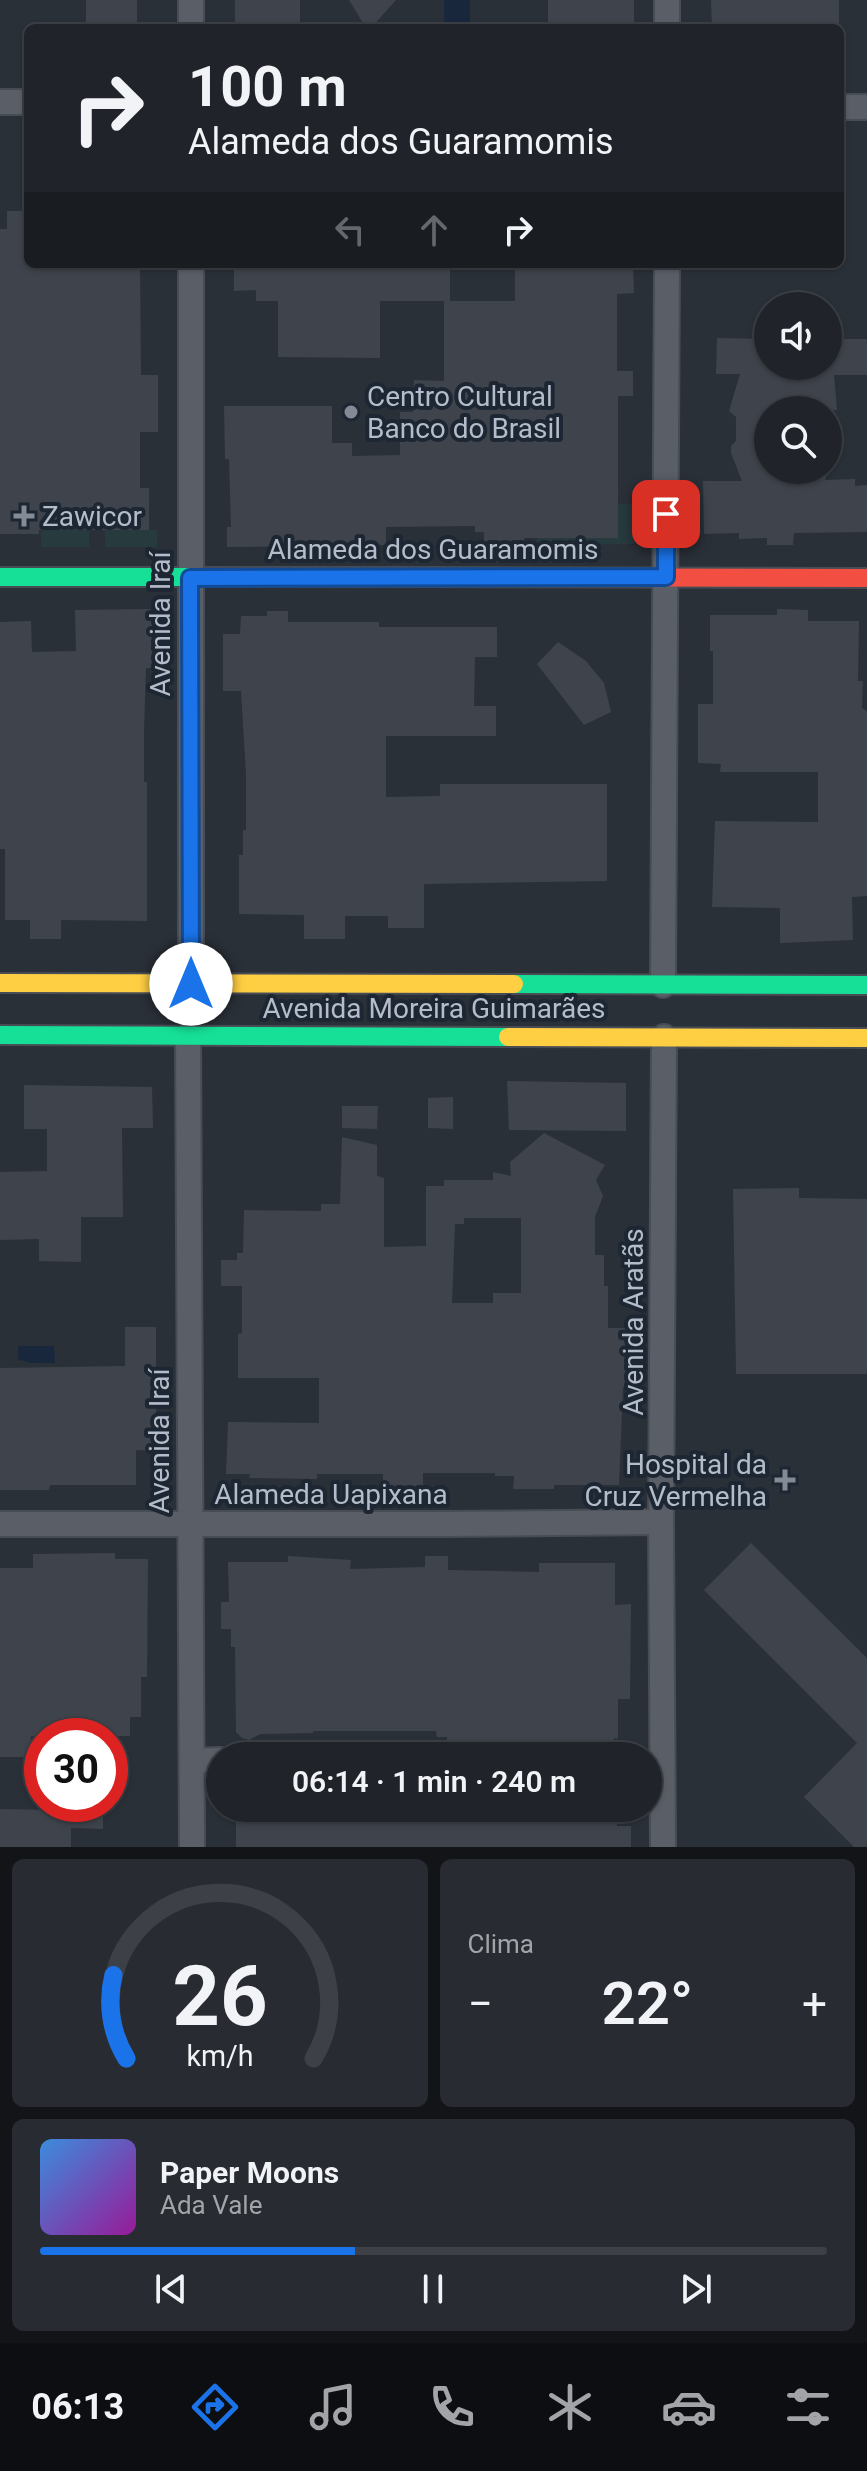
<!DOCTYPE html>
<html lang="pt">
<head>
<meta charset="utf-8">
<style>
	:root { --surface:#20242a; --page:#282c32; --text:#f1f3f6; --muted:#a2a4a8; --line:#3d4147; --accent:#1a73e8 }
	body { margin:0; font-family:Roboto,sans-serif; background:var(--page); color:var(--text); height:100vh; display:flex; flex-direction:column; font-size:30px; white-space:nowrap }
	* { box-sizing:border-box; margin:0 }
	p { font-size:26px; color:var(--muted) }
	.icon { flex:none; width:44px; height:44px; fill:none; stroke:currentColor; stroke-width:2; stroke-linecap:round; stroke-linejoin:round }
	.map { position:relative; height:1847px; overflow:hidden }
	.sheet { display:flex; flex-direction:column; gap:12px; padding:12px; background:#121417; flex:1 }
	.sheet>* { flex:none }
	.banner { position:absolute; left:24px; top:24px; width:820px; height:244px; border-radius:12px; box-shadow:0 2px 6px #0004,0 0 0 2px var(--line); background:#20242a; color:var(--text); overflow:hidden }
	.tools { position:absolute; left:754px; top:292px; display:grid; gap:16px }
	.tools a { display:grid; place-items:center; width:88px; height:88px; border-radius:50%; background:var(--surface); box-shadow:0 2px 6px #0004,0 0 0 2px var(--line); font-size:40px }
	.speed { position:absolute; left:24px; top:1718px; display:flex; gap:16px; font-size:40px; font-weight:700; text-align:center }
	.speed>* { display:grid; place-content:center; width:104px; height:104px; border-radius:50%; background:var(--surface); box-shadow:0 2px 6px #0004,0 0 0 2px var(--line); line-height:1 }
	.speed .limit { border:12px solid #d22; background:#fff; color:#111 }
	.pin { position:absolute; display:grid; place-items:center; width:68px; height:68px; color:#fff; margin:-34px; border-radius:16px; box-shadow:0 4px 12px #0006 }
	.me { position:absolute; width:88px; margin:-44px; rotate:0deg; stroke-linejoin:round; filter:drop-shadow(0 0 6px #0008) }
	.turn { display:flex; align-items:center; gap:28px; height:168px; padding:0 32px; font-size:36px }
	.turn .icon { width:104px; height:104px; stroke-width:2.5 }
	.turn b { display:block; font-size:56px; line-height:68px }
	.lanes { display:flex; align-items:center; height:76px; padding:0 32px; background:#0003; justify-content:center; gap:40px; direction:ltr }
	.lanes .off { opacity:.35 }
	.big { font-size:60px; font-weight:600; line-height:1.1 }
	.sheet .widget { flex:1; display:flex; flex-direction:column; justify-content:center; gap:12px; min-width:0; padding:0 28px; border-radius:12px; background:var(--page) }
	.sheet .dial { align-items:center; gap:0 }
	.dial svg { height:208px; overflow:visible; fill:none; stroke:var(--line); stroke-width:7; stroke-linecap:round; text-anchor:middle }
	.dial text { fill:var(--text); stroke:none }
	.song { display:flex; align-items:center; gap:24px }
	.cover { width:96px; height:96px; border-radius:12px; background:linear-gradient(135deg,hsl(210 70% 55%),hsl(300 70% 35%)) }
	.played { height:8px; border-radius:4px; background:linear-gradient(90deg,var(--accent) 40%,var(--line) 40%) }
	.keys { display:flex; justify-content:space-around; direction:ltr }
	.heat { display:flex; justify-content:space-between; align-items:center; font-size:44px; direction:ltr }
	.sheet .tiles { flex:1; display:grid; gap:12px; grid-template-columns:1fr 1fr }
	.widget:last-child { grid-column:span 2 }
	.trip { position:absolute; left:206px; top:1742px; width:456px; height:80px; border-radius:40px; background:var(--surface); box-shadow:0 2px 6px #0004,0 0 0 2px var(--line); font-weight:600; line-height:80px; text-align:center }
	.tabs { display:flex; height:128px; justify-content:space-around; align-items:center; background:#0d0e11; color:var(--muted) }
	.tabs .icon { width:56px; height:56px }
	.tabs .on { color:var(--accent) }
	.tabs b { font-size:36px; color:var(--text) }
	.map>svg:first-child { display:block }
	.green { fill:#273a3e }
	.water { fill:#19273c }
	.building { fill:#3f444c; fill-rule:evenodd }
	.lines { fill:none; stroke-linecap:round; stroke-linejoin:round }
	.street-casing { stroke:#484c55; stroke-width:28 }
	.fast-casing { stroke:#484c55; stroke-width:22 }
	.slow-casing { stroke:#484c55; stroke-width:22 }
	.jam-casing { stroke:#484c55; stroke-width:22 }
	.street { stroke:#5a5e66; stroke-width:24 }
	.fast { stroke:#16e098; stroke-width:18 }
	.slow { stroke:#ffcf43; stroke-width:18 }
	.jam { stroke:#f24e42; stroke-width:18 }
	.route-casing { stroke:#114b97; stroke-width:20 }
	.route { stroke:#1a73e8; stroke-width:14 }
	.poi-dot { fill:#848b96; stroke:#1d2633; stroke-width:3 }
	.labels { text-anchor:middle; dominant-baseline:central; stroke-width:8; stroke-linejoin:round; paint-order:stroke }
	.poi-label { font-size:28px; fill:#b4bcc9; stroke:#1d2633; text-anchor:start }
	.street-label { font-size:28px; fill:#b4bcc9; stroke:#1d2633 }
</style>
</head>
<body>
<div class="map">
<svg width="867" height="1847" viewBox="0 0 867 1847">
	<rect width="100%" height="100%" fill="#2a3038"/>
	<g class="green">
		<polygon points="618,504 634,504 634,544 537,545 537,538"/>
		<rect x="41" y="530" width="48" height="17"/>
		<rect x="105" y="530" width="52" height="17"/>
	</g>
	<g class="water">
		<rect x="444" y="0" width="26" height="28"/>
		<polygon points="18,1346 54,1346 55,1363 30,1363 18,1359"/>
	</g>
	<g class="building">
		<rect x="86" y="0" width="51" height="28"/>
		<rect x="235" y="0" width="65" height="28"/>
		<polygon points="349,0 396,0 371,28 366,28"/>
		<rect x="548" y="0" width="86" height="28"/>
		<polygon points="711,0 839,0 839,28 712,28"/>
		<polygon points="7,211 28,211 28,264 140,264 141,375 158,375 158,432 140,432 140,488 149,488 149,530 39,530 39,534 0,534 0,229 7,229"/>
		<polygon points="234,264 450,264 450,301 380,301 380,358 278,357 278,301 256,301 256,290 234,291"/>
		<polygon points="515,264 611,264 611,267 633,267 634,293 617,294 617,371 633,371 633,396 618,396 618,538 524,538 524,545 484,545 484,532 475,532 475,526 386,527 386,545 227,547 227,527 231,527 229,459 225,459 224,406 332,406 332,443 352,443 352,456 400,455 400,412 413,412 414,380 444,381 444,301 515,301"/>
		<polygon points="717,338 768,339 768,366 828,366 828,339 867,339 867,375 834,375 837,410 768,410 768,475 827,475 825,480 855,479 855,486 867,485 867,532 794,533 793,545 767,545 767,538 739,539 739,533 704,534 703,481 742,481 731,453 731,446 736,441 736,417 729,411 740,374 716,374"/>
		<polygon points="150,609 149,620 153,621 153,668 146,668 144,732 144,782 147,782 147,921 61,920 61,939 30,939 30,920 5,920 5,849 0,849 0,622 31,621 32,652 76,651 75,610"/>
		<polygon points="777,609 808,610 808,621 859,621 858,681 863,681 862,708 867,711 867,896 852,897 853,940 780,943 780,908 712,907 715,821 818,822 818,772 720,772 721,764 698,763 698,704 713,704 713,651 710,651 710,615 777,615"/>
		<polygon points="267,611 288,611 288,622 379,622 379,627 497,627 497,657 475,657 474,706 496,706 496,736 386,736 386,797 440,796 440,784 607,784 607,881 424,884 424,928 388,928 388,916 345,916 345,939 304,939 304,915 239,914 239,855 243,855 243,830 246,830 246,774 241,691 223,691 223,634 240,634 241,616 267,616"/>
		<polygon points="558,642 586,661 604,683 611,712 584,725 537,664"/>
		<polygon points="507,1081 626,1083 626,1131 509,1130"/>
		<polygon points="24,1085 152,1087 153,1128 122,1128 123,1217 81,1217 81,1262 39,1261 39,1239 0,1240 0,1172 47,1171 47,1129 24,1129"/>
		<polygon points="453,1097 453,1129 428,1128 428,1098"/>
		<polygon points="342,1106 378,1106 377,1129 342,1128"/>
		<path d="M544 1133 605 1165 596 1180 603 1196 595 1217V1255H604V1286H608V1328H629L630 1387H623L619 1485H554V1489H513L514 1476H495V1473H423V1490L383 1489V1474H317V1479L249 1478 250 1474H226L228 1422 319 1423V1378H238V1334L242 1333V1286H221V1260H237V1253H243L244 1210 321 1211V1204H340L342 1137 377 1145V1176L384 1178V1247L426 1246V1186H444V1180H493V1172L511 1176 510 1162ZM464 1218H521V1293H493V1303H452L455 1224H464Z"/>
		<polygon points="799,1188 799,1198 867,1199 867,1374 736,1374 733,1189"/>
		<polygon points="125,1327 156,1327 156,1451 136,1450 136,1485 50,1485 49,1490 0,1490 0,1368 125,1366"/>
		<polygon points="751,1543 867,1658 867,1847 854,1847 804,1797 857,1743 704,1590"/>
		<polygon points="115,1553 115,1559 148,1559 147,1677 141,1677 141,1717 130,1717 130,1736 31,1736 31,1757 0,1757 0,1568 33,1568 33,1554"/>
		<polygon points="288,1556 351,1560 350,1569 425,1567 425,1556 448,1556 448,1570 539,1572 539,1563 615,1563 615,1605 631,1604 630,1699 618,1699 618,1739 614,1738 614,1745 447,1745 447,1737 437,1737 436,1731 313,1731 313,1733 260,1734 249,1740 242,1738 236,1732 235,1647 231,1647 231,1629 221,1629 221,1602 229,1602 228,1562 288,1562"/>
		<polygon points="56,1804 103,1804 103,1829 71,1828 71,1847 0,1847 0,1809 56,1810"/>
		<polygon points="236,1808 617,1808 617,1826 631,1826 631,1847 236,1847"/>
	</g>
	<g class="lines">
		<defs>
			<g id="street">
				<polyline points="191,0 191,28"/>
				<polyline points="667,28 667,0"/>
				<polyline points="0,102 28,102"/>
				<polyline points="840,107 867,107"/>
				<polyline points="191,984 191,264"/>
				<polyline points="663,985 667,264"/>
				<polyline points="188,1035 192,1847"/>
				<polyline points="0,1524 444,1524 661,1522"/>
				<polyline points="192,1761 220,1760"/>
				<polyline points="663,1847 661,1522 664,1037"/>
			</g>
			<g id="fast">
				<polyline points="0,577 428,577"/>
				<polyline points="514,984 867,985"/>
				<polyline points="0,1035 508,1037"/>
			</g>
			<g id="slow">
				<polyline points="0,983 514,984"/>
				<polyline points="508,1037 867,1038"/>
			</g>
			<polyline id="jam" points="428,577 867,578"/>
		</defs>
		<use href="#street" class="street-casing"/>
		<use href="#fast" class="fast-casing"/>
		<use href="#slow" class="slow-casing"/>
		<use href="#jam" class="jam-casing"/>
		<use href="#street" class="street"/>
		<use href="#fast" class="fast"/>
		<use href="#slow" class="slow"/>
		<use href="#jam" class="jam"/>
	</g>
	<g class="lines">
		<defs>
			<polyline id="route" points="191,984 190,578 666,577 666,514"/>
		</defs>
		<use href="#route" class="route-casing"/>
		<use href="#route" class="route"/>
	</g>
	<g class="poi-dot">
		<circle cx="351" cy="412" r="8"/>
		<path d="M20 504h8v8h8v8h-8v8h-8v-8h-8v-8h8z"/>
		<path d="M781 1468h8v8h8v8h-8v8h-8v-8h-8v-8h8z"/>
	</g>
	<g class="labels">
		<g class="poi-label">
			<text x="367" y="396">Centro Cultural<tspan x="367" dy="32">Banco do Brasil</tspan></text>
			<text x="42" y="516">Zawicor</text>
			<text x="767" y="1464" text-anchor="end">Hospital da<tspan x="767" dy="32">Cruz Vermelha</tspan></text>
		</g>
		<g class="street-label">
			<text x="433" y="549">Alameda dos Guaramomis</text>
			<text transform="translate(160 624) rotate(-90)">Avenida Iraí</text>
			<text x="434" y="1008">Avenida Moreira Guimarães</text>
			<text transform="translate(633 1322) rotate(-90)">Avenida Aratãs</text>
			<text transform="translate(159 1441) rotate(-90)">Avenida Iraí</text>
			<text x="331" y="1494">Alameda Uapixana</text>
		</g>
	</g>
</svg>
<div class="tools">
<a><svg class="icon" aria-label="sound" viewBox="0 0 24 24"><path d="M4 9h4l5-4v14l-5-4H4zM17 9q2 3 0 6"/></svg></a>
<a><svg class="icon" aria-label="search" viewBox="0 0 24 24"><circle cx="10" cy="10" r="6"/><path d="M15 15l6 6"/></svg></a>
</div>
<div class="speed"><div class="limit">30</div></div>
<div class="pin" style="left:666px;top:514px;background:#d93025"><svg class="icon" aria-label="arrive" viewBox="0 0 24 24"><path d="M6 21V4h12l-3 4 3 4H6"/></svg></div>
<svg class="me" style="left:191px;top:984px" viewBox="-20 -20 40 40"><circle r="19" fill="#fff"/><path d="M0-13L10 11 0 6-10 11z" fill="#1a73e8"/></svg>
<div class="trip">06:14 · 1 min · 240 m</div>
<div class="banner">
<div class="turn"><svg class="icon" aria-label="right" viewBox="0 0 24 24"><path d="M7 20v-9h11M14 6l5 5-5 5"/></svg><div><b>100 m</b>Alameda dos Guaramomis</div></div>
<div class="lanes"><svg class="icon off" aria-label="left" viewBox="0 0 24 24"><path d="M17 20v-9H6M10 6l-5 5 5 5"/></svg><svg class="icon off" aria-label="ahead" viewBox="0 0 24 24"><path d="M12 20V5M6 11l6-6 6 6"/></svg><svg class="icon" aria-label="right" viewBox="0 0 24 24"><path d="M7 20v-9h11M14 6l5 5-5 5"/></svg></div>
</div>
</div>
<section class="sheet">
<div class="tiles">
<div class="widget dial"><svg viewBox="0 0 100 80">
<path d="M14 69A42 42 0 1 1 86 69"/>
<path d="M14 69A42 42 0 0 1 9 37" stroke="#1a73e8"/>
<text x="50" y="56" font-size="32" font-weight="700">26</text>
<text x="50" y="72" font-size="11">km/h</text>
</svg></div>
<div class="widget"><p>Clima</p>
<div class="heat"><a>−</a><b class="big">22°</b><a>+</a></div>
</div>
<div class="widget">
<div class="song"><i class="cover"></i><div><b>Paper Moons</b><p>Ada Vale</p></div></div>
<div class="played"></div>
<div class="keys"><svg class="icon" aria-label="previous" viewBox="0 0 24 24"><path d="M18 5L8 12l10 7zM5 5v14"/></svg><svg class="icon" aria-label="pause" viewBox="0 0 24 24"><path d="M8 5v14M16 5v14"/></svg><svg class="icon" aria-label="next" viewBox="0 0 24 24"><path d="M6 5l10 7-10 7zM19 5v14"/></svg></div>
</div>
</div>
</section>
<nav class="tabs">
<b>06:13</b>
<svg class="icon on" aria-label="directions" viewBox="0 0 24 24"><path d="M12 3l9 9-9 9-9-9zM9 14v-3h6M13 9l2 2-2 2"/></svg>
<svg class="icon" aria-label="music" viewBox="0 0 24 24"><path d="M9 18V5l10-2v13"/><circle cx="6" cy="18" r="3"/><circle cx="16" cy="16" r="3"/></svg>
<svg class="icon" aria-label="phone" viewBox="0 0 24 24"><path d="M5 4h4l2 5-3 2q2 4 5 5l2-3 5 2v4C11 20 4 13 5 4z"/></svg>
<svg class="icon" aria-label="climate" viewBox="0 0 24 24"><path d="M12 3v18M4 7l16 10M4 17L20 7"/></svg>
<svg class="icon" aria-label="car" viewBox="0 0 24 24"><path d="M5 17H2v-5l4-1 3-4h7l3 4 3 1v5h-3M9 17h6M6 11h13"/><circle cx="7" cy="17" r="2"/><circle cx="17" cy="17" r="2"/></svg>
<svg class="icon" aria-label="filters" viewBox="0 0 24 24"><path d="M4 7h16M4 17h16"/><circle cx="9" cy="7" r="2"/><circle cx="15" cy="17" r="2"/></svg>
</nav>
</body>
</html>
